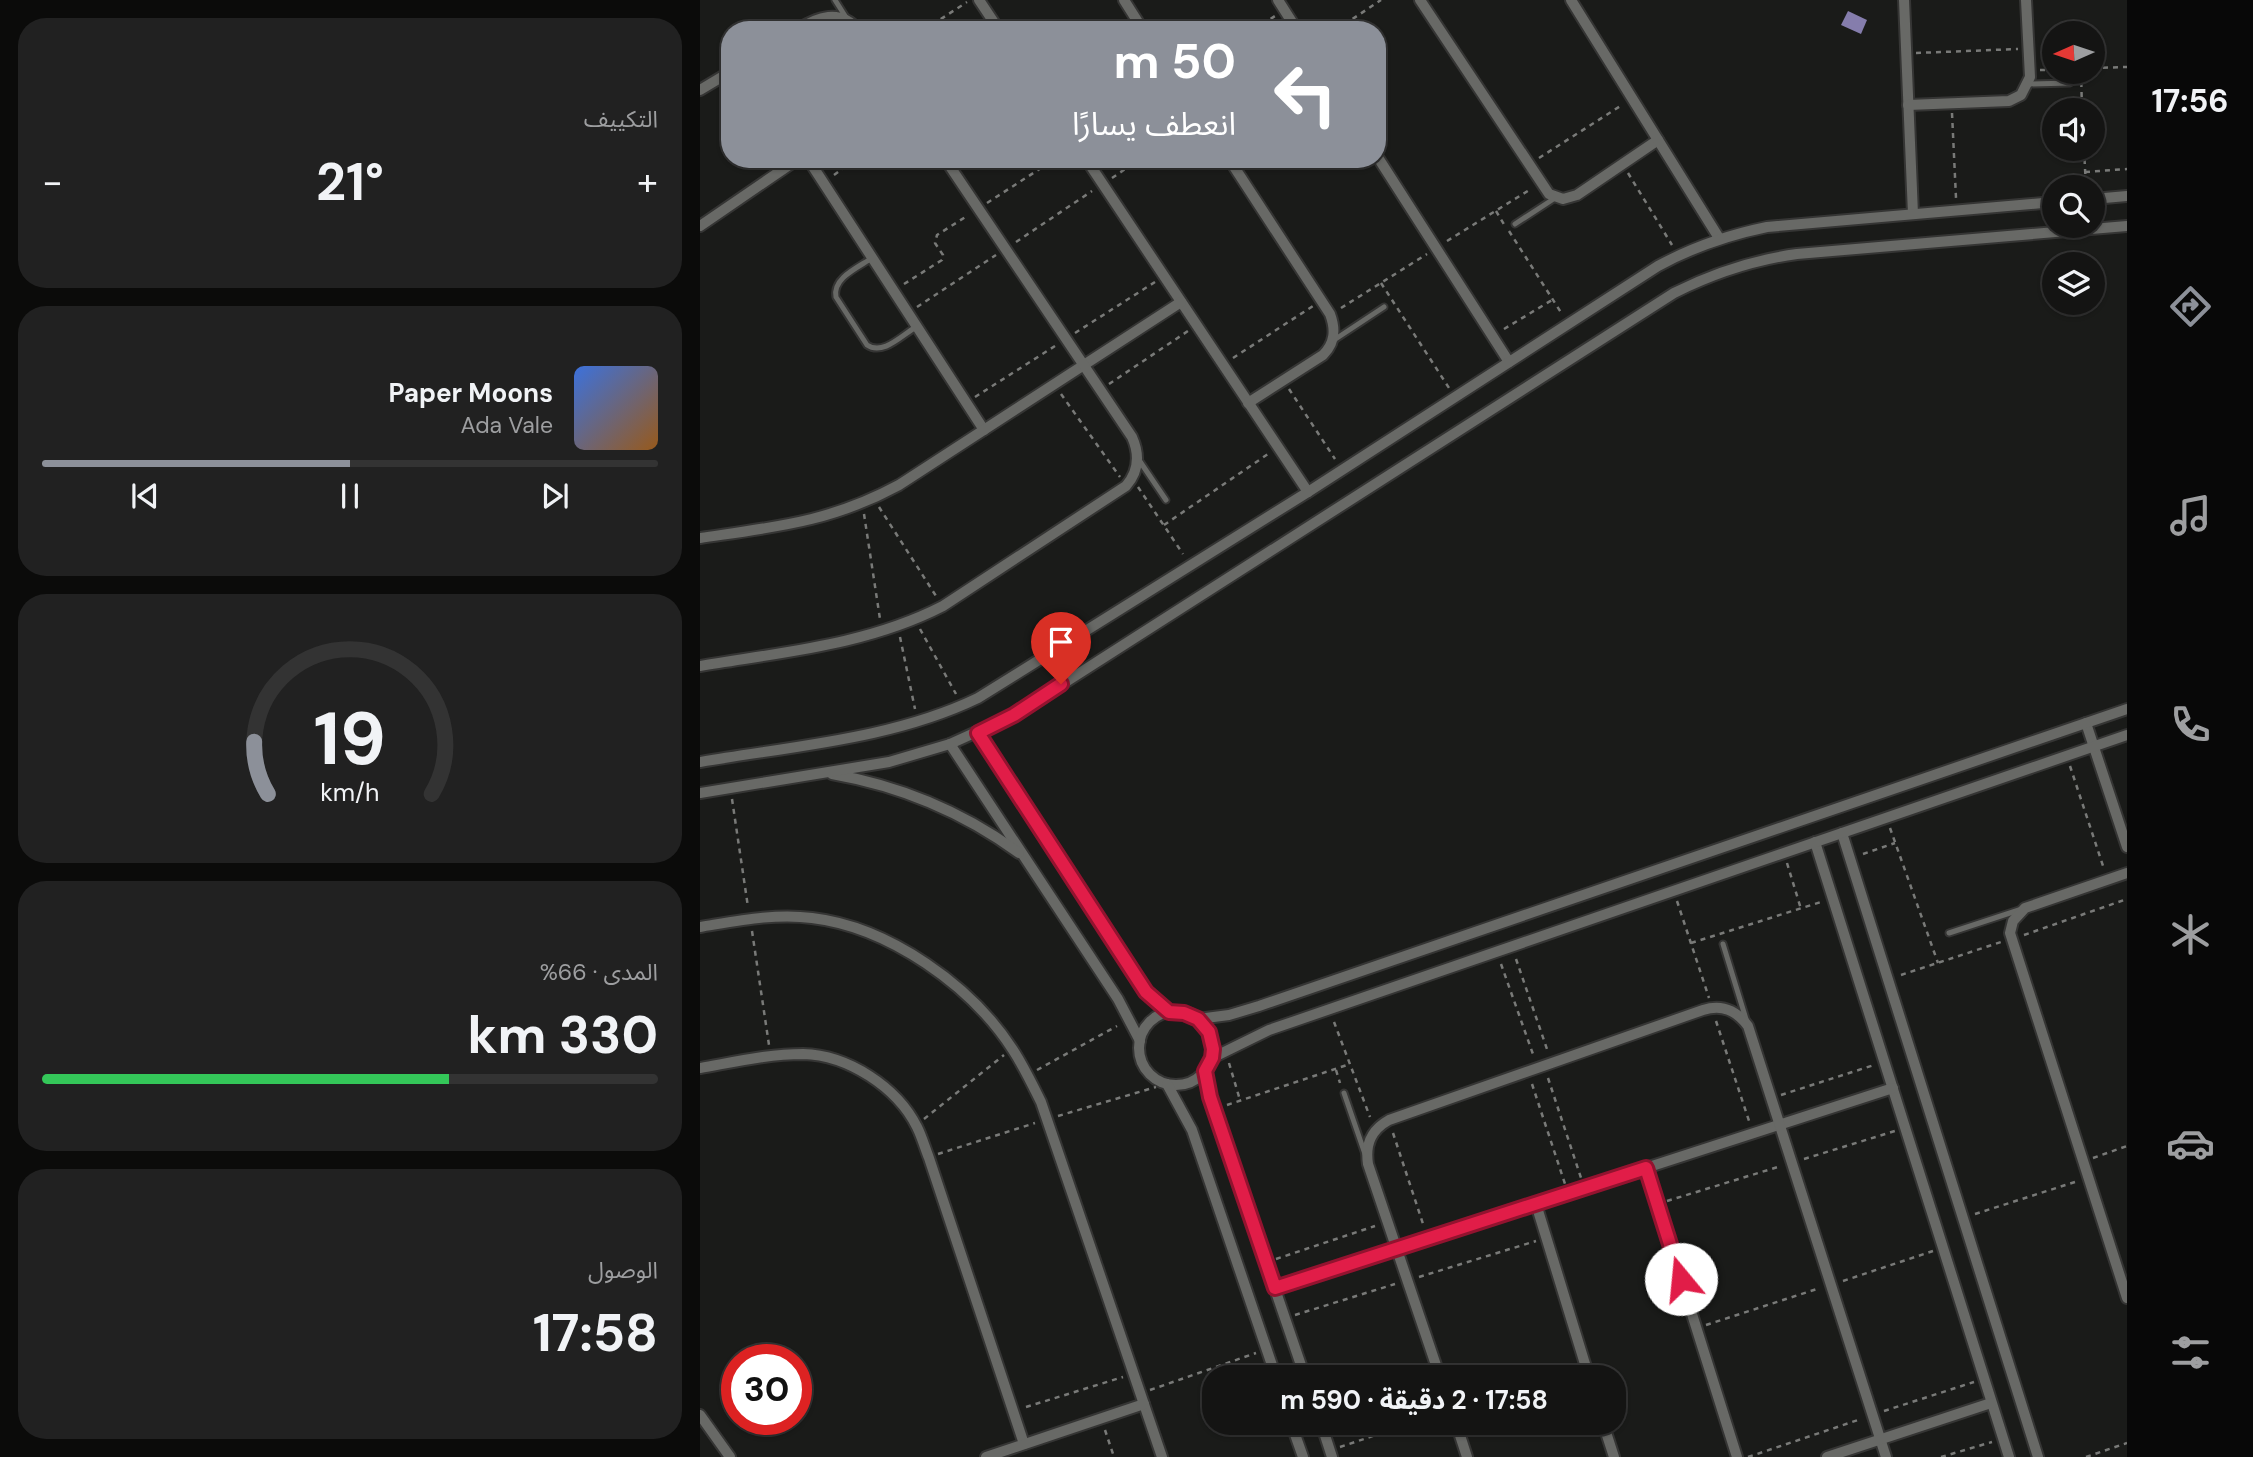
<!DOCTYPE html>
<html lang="ar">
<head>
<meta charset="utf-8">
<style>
	:root { --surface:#141413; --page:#212121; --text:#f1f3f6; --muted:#9d9ea0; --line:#333; --accent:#8c9099 }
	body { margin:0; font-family:"DM Sans","Noto Sans Arabic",sans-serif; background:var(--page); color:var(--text); direction:rtl; height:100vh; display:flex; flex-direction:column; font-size:26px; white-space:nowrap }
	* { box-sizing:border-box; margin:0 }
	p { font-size:23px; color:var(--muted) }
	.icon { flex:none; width:38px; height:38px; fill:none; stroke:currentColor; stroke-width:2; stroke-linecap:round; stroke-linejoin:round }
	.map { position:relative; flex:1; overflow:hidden; direction:ltr }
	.side { display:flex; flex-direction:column; gap:18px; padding:18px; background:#0b0b0a; width:700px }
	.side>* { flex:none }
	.top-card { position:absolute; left:21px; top:21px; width:665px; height:147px; border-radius:28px; box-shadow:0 2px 5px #0004,0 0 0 2px var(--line); direction:rtl; background:#8c9099; color:#fff; overflow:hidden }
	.needle { width:46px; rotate:267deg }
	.tools { position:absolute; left:1342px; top:21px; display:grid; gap:14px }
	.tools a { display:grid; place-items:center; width:63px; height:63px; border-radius:50%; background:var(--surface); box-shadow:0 2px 5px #0004,0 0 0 2px var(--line); font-size:35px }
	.speed { position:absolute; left:21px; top:1344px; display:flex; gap:14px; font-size:35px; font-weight:700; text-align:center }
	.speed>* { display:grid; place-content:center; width:91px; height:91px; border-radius:50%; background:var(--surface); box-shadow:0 2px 5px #0004,0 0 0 2px var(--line); line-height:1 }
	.speed .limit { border:10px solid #d22; background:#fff; color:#111 }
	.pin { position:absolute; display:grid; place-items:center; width:60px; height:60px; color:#fff; margin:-72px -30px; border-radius:50% 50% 50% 0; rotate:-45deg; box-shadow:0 0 7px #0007 }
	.pin .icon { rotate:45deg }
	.me { position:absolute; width:77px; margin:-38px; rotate:343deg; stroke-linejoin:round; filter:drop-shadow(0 0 5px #0008) }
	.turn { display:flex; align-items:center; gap:24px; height:147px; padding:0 35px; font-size:32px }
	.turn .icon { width:91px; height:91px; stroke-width:2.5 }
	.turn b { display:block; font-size:49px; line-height:60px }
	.big { font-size:52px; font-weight:700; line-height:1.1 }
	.side .card { flex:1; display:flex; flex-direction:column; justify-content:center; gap:10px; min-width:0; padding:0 24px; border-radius:28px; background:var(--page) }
	.side .dial { align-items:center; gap:0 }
	.dial svg { height:182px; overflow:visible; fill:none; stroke:var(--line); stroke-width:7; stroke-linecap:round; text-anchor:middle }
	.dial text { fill:var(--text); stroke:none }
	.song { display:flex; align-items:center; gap:21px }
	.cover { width:84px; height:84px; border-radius:10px; background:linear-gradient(135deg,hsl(220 70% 55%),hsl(30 70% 35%)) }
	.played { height:7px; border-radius:4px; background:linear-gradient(90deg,var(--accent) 50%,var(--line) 50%) }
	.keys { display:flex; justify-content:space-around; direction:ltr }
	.heat { display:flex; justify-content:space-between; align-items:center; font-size:38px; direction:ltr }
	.charge { height:10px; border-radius:5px; background:linear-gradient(90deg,#34c759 66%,var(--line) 0) }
	.trip { position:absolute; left:502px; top:1365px; width:424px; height:70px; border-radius:28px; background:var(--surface); box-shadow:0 2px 5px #0004,0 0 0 2px var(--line); font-weight:700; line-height:70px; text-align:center; direction:rtl }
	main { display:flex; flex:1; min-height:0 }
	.menu { display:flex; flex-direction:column; width:126px; justify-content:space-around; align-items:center; background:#080808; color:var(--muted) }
	.menu .icon { width:49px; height:49px }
	.menu .selected { color:var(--accent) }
	.menu b { font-size:32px; color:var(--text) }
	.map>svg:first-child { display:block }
	.building { fill:#857dac }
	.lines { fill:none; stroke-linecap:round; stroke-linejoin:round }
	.lane-casing { stroke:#353534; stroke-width:9 }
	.street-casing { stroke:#353534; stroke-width:14 }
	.path { stroke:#797a78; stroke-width:2.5; stroke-dasharray:5 5; stroke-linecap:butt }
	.lane { stroke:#686966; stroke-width:5 }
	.street { stroke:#686966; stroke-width:10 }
	.route-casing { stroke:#92132f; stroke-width:18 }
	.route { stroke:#e11d48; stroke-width:12 }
</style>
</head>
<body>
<main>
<nav class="menu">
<b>17:56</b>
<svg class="icon selected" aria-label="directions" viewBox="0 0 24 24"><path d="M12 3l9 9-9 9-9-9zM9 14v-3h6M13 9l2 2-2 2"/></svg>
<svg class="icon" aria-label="music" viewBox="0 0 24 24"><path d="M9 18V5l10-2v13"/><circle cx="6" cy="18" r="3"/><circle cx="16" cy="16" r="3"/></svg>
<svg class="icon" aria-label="phone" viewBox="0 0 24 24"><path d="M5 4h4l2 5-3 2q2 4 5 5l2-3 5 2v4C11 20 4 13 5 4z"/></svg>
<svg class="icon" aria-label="climate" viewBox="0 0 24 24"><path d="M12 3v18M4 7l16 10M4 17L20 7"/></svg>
<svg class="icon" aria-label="car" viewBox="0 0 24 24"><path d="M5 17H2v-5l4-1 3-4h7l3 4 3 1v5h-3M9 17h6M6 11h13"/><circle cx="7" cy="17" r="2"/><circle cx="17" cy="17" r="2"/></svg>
<svg class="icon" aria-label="filters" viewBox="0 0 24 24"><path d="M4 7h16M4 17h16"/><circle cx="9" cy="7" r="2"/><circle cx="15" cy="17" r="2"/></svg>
</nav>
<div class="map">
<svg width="1427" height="1457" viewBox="0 0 1427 1457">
	<rect width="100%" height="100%" fill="#1a1b19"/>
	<polygon class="building" points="1148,11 1167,20 1161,34 1141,25"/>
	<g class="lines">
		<defs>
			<g id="lane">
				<polyline points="135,0 147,19"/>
				<polyline points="1328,84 1370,83"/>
				<polyline points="815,224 855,198"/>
				<path d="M172 258C159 267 132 278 136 297L167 345C183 356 202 335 216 327"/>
				<polyline points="634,340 684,307"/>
				<polyline points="439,460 466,500"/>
				<polyline points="1249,933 1319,910"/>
				<polyline points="1023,944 1046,1019"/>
				<polyline points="644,1093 665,1154"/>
			</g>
			<g id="street">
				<polyline points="279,0 299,30"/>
				<polyline points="424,0 443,30"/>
				<polyline points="578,0 597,30"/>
				<polyline points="720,0 849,194 863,199 877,195 958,140"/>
				<polyline points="871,0 1019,238"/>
				<polyline points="1204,0 1213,214"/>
				<path d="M97 30C117 17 140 8 158 30"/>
				<polyline points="0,90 30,72"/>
				<polyline points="1208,105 1309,101 1321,95 1330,77 1326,0"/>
				<polyline points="677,156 809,362"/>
				<polyline points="108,159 284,430"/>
				<polyline points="386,159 608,492"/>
				<path d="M529 159 630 314C636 330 635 343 623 355L548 403"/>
				<polyline points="1393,199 1427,196"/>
				<polyline points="0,226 98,159"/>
				<path d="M0 538C75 527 131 522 199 485L481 302"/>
				<path d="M0 666C83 652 167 645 243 606L426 486C439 471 440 455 432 437L245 159"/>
				<polyline points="1386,723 1427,847"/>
				<polyline points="278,732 440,984 453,1000 469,1012"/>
				<polyline points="250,744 418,999 440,1041"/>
				<path d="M0 762C93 746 193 739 278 698L608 492 958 266C993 247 1028 235 1067 227L1354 202"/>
				<path d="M132 774C201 786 263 812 319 853"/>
				<path d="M0 793 189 762 250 744 314 715 974 293C1014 273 1053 260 1097 254L1427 226"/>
				<polyline points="1142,833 1338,1457"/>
				<polyline points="1115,842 1309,1457"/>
				<polyline points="1427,873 1325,908 1313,921 1310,933 1427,1298"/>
				<path d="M0 927C37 921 75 913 112 918 189 927 272 986 313 1050 324 1067 332 1084 341 1102L462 1457"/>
				<circle cx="476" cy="1048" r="37"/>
				<polyline points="498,1019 529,1015 559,1006 1427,709"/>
				<polyline points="512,1058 569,1030 1427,735"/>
				<path d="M0 1068C34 1062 68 1054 103 1054 148 1055 197 1087 217 1127 222 1137 225 1148 229 1158L324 1444"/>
				<polyline points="505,1071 514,1110 605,1377"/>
				<polyline points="467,1084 492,1130 576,1377"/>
				<polyline points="946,1168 1037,1457"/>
				<polyline points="836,1204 889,1377"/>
				<polyline points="575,1288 1193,1088"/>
				<path d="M740 1377 668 1164C665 1144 671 1130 689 1120L1003 1010C1022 1004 1036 1010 1048 1026L1186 1457"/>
				<polyline points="0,1415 30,1457"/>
				<polyline points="591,1423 603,1457"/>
				<polyline points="621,1423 632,1457"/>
				<polyline points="756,1423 767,1457"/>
				<polyline points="903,1423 914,1457"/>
				<polyline points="286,1457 444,1404"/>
				<polyline points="1127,1457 1291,1403"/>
			</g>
		</defs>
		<use href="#lane" class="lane-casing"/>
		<use href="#street" class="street-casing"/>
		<g class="path">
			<polyline points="224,30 267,2"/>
			<polyline points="554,30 575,16"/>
			<polyline points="636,30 681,0"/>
			<polyline points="1216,53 1318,49"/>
			<polyline points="1393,68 1427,67"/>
			<polyline points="1340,70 1354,70"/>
			<polyline points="1381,72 1382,110"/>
			<polyline points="1252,113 1256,198"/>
			<polyline points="1384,149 1386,187"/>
			<polyline points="839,158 922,105"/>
			<polyline points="1385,172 1427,169"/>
			<polyline points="928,173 972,245"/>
			<polyline points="134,175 156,159"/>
			<polyline points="412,178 440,159"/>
			<polyline points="287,203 355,159"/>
			<polyline points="796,211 805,226"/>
			<polyline points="809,231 862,314"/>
			<polyline points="747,241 831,189"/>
			<polyline points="316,242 392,191"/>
			<polyline points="681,283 749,388"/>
			<polyline points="204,284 242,260 243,255 235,243 237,235 267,216"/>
			<polyline points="217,307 296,255"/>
			<polyline points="641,308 727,254"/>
			<polyline points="804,329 852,300"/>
			<polyline points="375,333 455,282"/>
			<polyline points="533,358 613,306"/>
			<polyline points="409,384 488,331"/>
			<polyline points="589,389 635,459"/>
			<polyline points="361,394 420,477"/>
			<polyline points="275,397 355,346"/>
			<polyline points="438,487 483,554"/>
			<polyline points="179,507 236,596"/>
			<polyline points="164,514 180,619"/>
			<polyline points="464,525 568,454"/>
			<polyline points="220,629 256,694"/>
			<polyline points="200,637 215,709"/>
			<polyline points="1370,766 1404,869"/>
			<polyline points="32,799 48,907"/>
			<polyline points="1190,828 1238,963"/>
			<polyline points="1163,854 1195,843"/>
			<polyline points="1087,863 1101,909"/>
			<polyline points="977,901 1009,998"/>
			<polyline points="52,931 69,1045"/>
			<polyline points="1324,935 1427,899"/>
			<polyline points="991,943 1121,902"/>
			<polyline points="816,959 848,1052"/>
			<polyline points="801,964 834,1057"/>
			<polyline points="1201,975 1301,942"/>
			<polyline points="1016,1021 1049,1121"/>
			<polyline points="634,1022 670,1117"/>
			<polyline points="529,1063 540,1100"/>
			<polyline points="337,1070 417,1026"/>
			<polyline points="636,1070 640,1083"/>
			<polyline points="848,1078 881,1178"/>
			<polyline points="832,1084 865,1184"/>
			<polyline points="1081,1095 1174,1065"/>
			<polyline points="527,1105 650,1064"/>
			<polyline points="358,1116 456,1087"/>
			<polyline points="224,1119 304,1055"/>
			<polyline points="693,1133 724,1227"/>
			<polyline points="238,1154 335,1123"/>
			<polyline points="1393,1158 1427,1146"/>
			<polyline points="1104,1159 1195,1131"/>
			<polyline points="967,1201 1081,1166"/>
			<polyline points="1275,1214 1378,1181"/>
			<polyline points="576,1259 675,1226"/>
			<polyline points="719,1277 836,1241"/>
			<polyline points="1143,1281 1233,1251"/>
			<polyline points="595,1315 695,1284"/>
			<polyline points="1006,1325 1120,1288"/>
			<polyline points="848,1377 875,1368"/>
			<polyline points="450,1390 556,1353"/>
			<polyline points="326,1407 423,1377"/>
			<polyline points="1184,1411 1274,1382"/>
			<polyline points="405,1430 414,1457"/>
			<polyline points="640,1447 712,1423"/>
			<polyline points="1048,1457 1161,1419"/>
			<polyline points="1241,1457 1292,1442"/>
			<polyline points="1386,1457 1427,1443"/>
		</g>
		<use href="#lane" class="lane"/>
		<use href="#street" class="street"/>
	</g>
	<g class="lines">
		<defs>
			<polyline id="route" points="361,684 314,715 278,733 446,992 469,1012 484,1013 498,1019 509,1032 513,1049 512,1058 505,1071 510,1097 575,1288 946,1168 981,1279"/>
		</defs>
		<use href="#route" class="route-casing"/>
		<use href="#route" class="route"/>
	</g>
</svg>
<div class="tools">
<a><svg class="needle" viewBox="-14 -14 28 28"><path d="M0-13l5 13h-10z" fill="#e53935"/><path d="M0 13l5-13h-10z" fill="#9d9ea0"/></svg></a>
<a><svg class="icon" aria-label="sound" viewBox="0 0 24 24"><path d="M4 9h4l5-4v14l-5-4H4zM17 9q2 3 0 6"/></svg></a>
<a><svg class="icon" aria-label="search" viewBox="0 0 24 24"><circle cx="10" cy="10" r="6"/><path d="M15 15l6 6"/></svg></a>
<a><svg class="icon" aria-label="layers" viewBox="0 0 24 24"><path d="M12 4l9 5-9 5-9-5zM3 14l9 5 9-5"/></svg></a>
</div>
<div class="speed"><div class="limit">30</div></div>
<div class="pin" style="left:361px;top:684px;background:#d93025"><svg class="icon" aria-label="arrive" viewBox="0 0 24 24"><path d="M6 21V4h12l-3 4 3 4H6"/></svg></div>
<svg class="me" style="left:981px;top:1279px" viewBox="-20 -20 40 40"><circle r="19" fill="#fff"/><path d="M0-13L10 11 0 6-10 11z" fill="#e11d48"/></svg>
<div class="trip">17:58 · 2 دقيقة · 590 m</div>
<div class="top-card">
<div class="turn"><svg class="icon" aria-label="left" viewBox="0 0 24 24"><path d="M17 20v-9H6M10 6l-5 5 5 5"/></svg><div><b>50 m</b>انعطف يسارًا</div></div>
</div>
</div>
<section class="side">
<div class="card"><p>التكييف</p>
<div class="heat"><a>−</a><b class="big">21°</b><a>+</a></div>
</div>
<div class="card">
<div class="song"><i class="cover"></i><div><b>Paper Moons</b><p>Ada Vale</p></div></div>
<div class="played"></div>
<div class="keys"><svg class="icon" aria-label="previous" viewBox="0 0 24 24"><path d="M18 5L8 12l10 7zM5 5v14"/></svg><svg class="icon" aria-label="pause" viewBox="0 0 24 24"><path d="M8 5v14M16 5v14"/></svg><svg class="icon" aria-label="next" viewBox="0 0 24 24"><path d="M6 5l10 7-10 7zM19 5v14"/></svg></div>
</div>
<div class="card dial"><svg viewBox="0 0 100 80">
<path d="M14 69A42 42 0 1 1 86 69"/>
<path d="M14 69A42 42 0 0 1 8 46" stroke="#8c9099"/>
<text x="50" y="56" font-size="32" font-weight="700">19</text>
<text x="50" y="72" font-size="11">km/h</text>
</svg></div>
<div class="card"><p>المدى · 66%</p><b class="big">330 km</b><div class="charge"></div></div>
<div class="card"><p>الوصول</p><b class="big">17:58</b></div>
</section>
</main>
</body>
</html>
